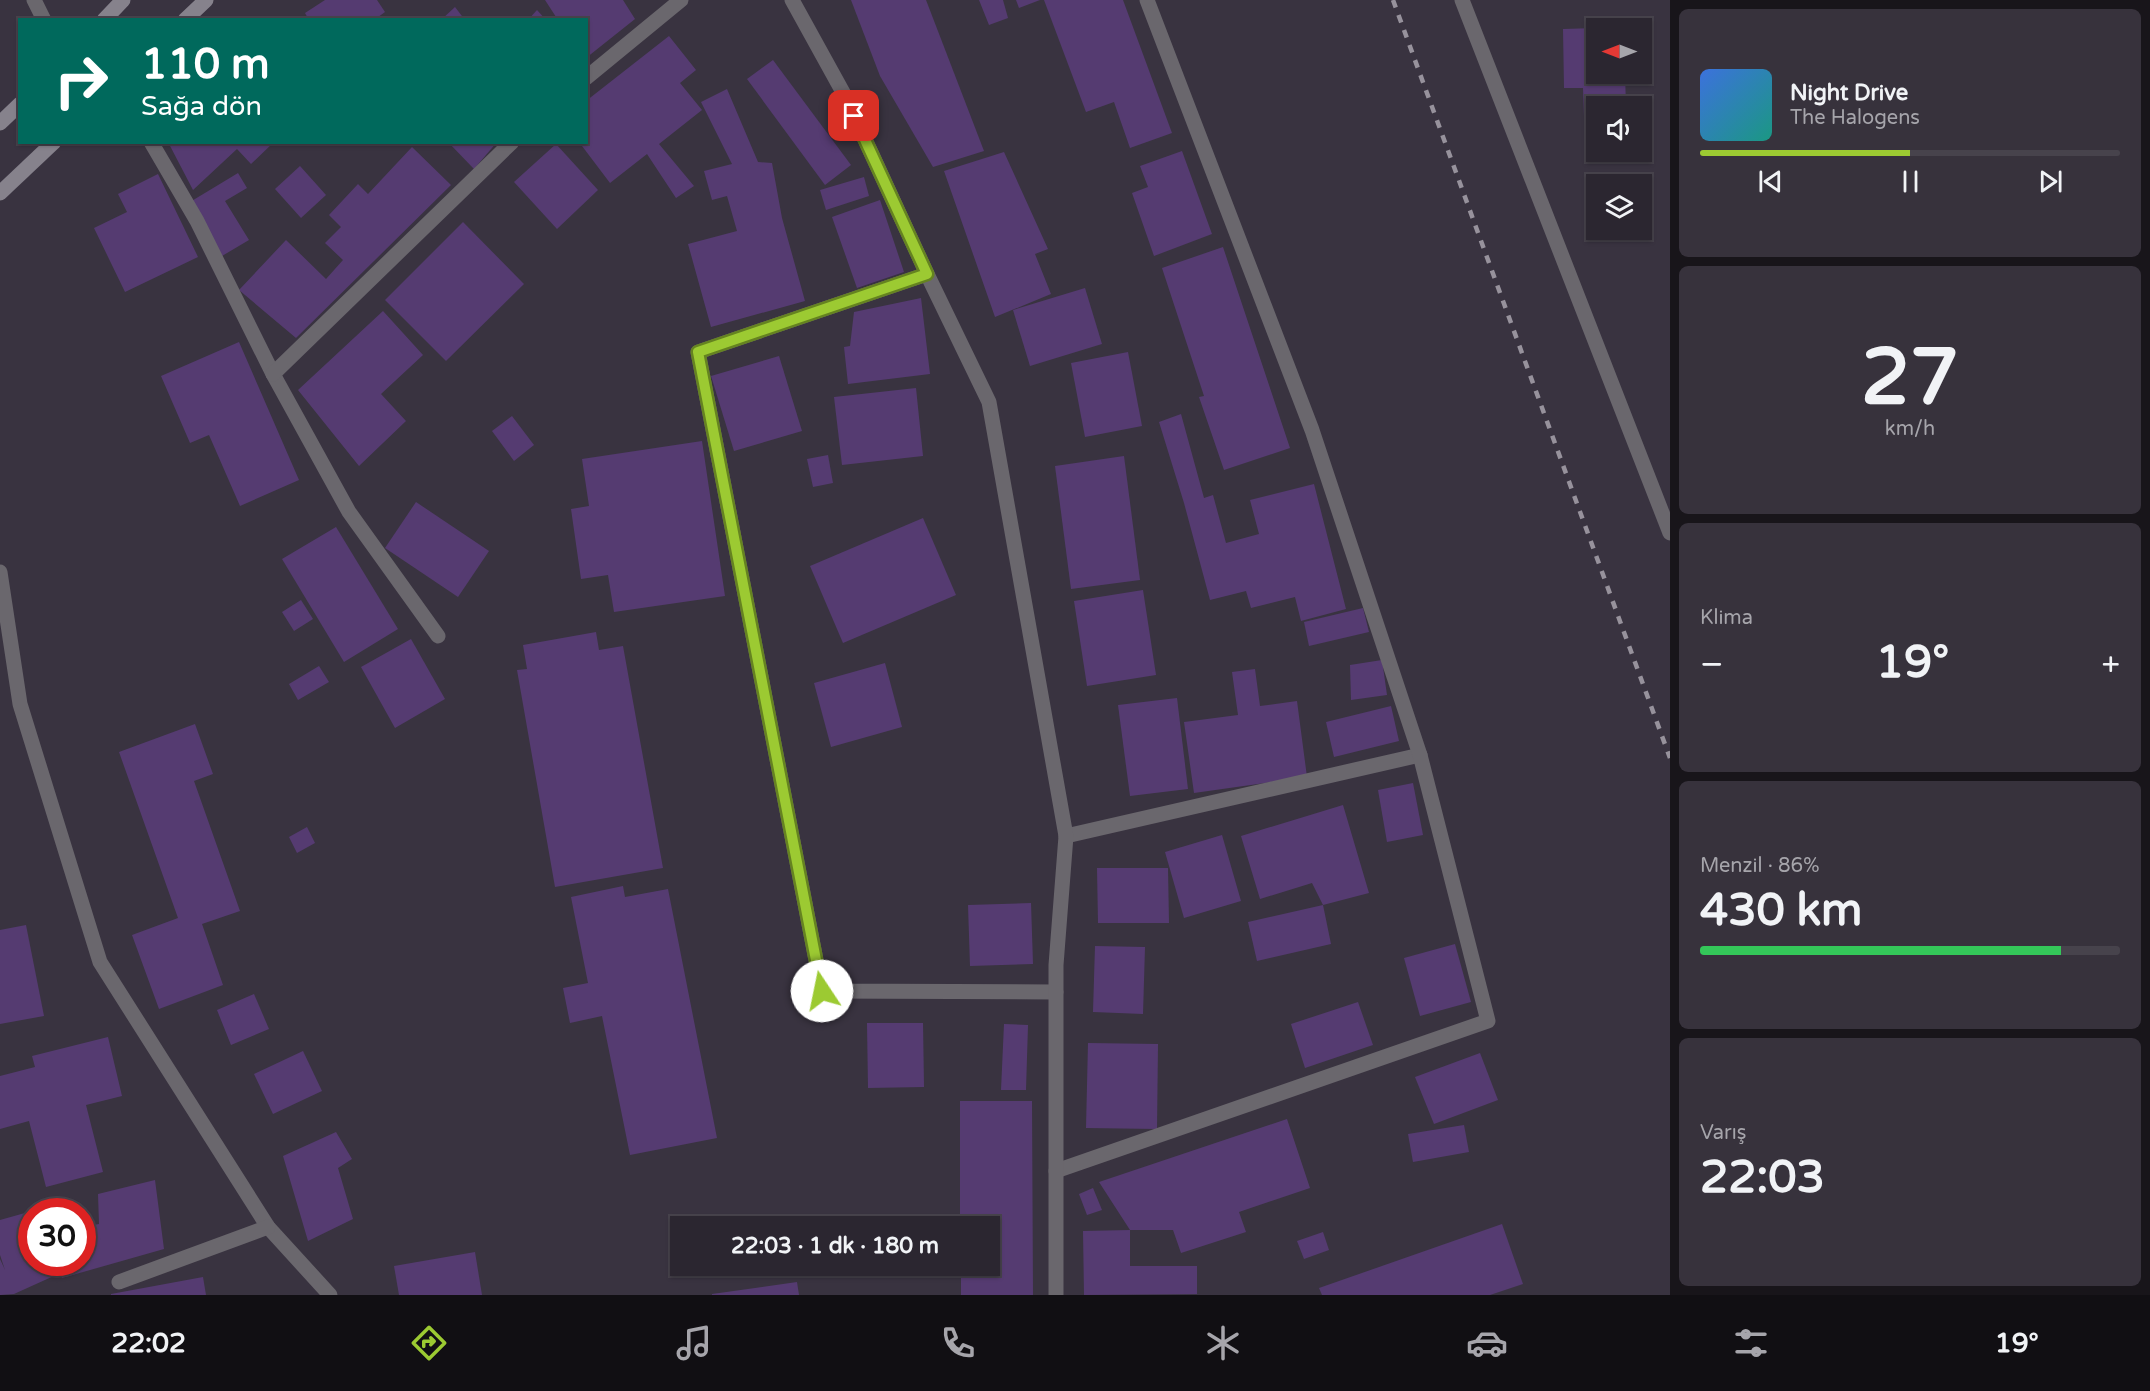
<!DOCTYPE html>
<html lang="tr">
<head>
<meta charset="utf-8">
<style>
	:root { --surface:#2b2630; --page:#37323c; --text:#f1f3f6; --muted:#a6a5ab; --line:#47434c; --accent:#9cca32 }
	body { margin:0; font-family:"Varela Round",sans-serif; background:var(--page); color:var(--text); height:100vh; display:flex; flex-direction:column; font-size:22px; white-space:nowrap }
	* { box-sizing:border-box; margin:0 }
	p { font-size:20px; color:var(--muted) }
	.icon { flex:none; width:33px; height:33px; fill:none; stroke:currentColor; stroke-width:2; stroke-linecap:round; stroke-linejoin:round }
	.map { position:relative; flex:1; overflow:hidden }
	.drawer { display:flex; flex-direction:column; gap:9px; padding:9px; background:#18151a; width:480px }
	.drawer>* { flex:none }
	.guide { position:absolute; left:18px; top:18px; width:570px; height:126px; border-radius:0px; box-shadow:0 2px 4px #0004,0 0 0 2px var(--line); background:#00695c; color:#fff; overflow:hidden }
	.needle { width:39px; rotate:270deg }
	.controls { position:absolute; left:1586px; top:18px; display:grid; gap:12px }
	.controls a { display:grid; place-items:center; width:66px; height:66px; border-radius:0px; background:var(--surface); box-shadow:0 2px 4px #0004,0 0 0 2px var(--line); font-size:30px }
	.speed { position:absolute; left:18px; top:1198px; display:flex; gap:12px; font-size:30px; font-weight:700; text-align:center }
	.speed>* { display:grid; place-content:center; width:78px; height:78px; border-radius:50%; background:var(--surface); box-shadow:0 2px 4px #0004,0 0 0 2px var(--line); line-height:1 }
	.speed .limit { border:9px solid #d22; background:#fff; color:#111 }
	.pin { position:absolute; display:grid; place-items:center; width:51px; height:51px; color:#fff; margin:-26px; border-radius:12px; box-shadow:0 3px 9px #0006 }
	.me { position:absolute; width:66px; margin:-33px; rotate:349deg; stroke-linejoin:round; filter:drop-shadow(0 0 4px #0008) }
	.turn { display:flex; align-items:center; gap:21px; height:126px; padding:0 24px; font-size:27px }
	.turn .icon { width:78px; height:78px; stroke-width:2.5 }
	.turn b { display:block; font-size:42px; line-height:51px }
	.big { font-size:45px; font-weight:800; line-height:1.1 }
	.drawer .widget { flex:1; display:flex; flex-direction:column; justify-content:center; gap:9px; min-width:0; padding:0 21px; border-radius:9px; background:var(--page) }
	.drawer .dial { align-items:center; gap:0 }
	.dial b { font-size:78px; line-height:1 }
	.song { display:flex; align-items:center; gap:18px }
	.cover { width:72px; height:72px; border-radius:9px; background:linear-gradient(135deg,hsl(220 70% 55%),hsl(170 70% 35%)) }
	.played { height:6px; border-radius:3px; background:linear-gradient(90deg,var(--accent) 50%,var(--line) 50%) }
	.keys { display:flex; justify-content:space-around; direction:ltr }
	.heat { display:flex; justify-content:space-between; align-items:center; font-size:33px; direction:ltr }
	.charge { height:9px; border-radius:4px; background:linear-gradient(90deg,#34c759 86%,var(--line) 0) }
	.trip { position:absolute; left:670px; top:1216px; width:330px; height:60px; border-radius:0px; background:var(--surface); box-shadow:0 2px 4px #0004,0 0 0 2px var(--line); font-weight:800; line-height:60px; text-align:center }
	.tab-bar { display:flex; height:96px; justify-content:space-around; align-items:center; background:#110f13; color:var(--muted) }
	.tab-bar .icon { width:42px; height:42px }
	.tab-bar .active { color:var(--accent) }
	.tab-bar b { font-size:27px; color:var(--text) }
	main { display:flex; flex:1; min-height:0 }
	.map>svg:first-child { display:block }
	.building { fill:#553b71 }
	.lines { fill:none; stroke-linecap:round; stroke-linejoin:round }
	.minor { stroke:#6a676d; stroke-width:15 }
	.tertiary { stroke:#6a676d; stroke-width:15 }
	.secondary { stroke:#86828c; stroke-width:15 }
	.rail { stroke:#97929c; stroke-width:4.5; stroke-dasharray:8 8; stroke-linecap:butt }
	.route-casing { stroke:#658320; stroke-width:15 }
	.route { stroke:#9cca32; stroke-width:10 }
</style>
</head>
<body>
<main>
<div class="map">
<svg width="1670" height="1295" viewBox="0 0 1670 1295">
	<rect width="100%" height="100%" fill="#393340"/>
	<g class="building">
		<polygon points="325,0 377,0 385,12 374,20 309,20 305,13"/>
		<polygon points="545,0 623,0 635,19 586,58 586,20 558,20"/>
		<polygon points="851,0 926,0 984,151 933,167 880,76"/>
		<polygon points="979,0 1003,0 1008,18 989,25"/>
		<polygon points="1016,0 1040,0 1019,8"/>
		<polygon points="1044,0 1123,0 1172,133 1130,148 1114,102 1086,112"/>
		<polygon points="455,7 465,20 441,20"/>
		<polygon points="537,10 546,20 528,20"/>
		<polygon points="1596,28 1596,74 1625,74 1626,106 1596,106 1596,145 1585,145 1583,88 1564,88 1563,29"/>
		<polygon points="669,36 696,70 680,83 702,110 659,144 694,186 676,198 647,154 610,183 579,142 586,142 586,101"/>
		<polygon points="773,60 851,165 825,185 747,79"/>
		<polygon points="727,89 758,162 772,163 782,218 805,301 711,327 688,244 737,231 727,196 712,200 704,171 732,164 701,102"/>
		<polygon points="168,142 274,142 251,164 237,149 193,190"/>
		<polygon points="448,142 497,142 474,169"/>
		<polygon points="556,144 598,190 557,229 514,182"/>
		<polygon points="412,147 451,185 296,338 239,290 286,240 326,279 343,260 325,243 341,227 329,215 358,184 368,194"/>
		<polygon points="1182,151 1212,234 1154,256 1132,193 1148,187 1140,166"/>
		<polygon points="1004,152 1048,249 1035,254 1051,294 995,317 944,171"/>
		<polygon points="300,166 326,195 301,218 275,189"/>
		<polygon points="238,173 247,188 225,201 249,240 222,256 190,202"/>
		<polygon points="158,174 198,257 125,292 94,228 127,212 118,194"/>
		<polygon points="864,177 869,196 826,210 820,190"/>
		<polygon points="880,200 904,272 857,288 832,217"/>
		<polygon points="463,222 524,284 446,361 385,300"/>
		<polygon points="1223,247 1290,448 1224,470 1199,397 1204,396 1162,268"/>
		<polygon points="1085,288 1102,344 1030,366 1013,310"/>
		<polygon points="921,298 930,374 848,384 844,347 850,346 854,312"/>
		<polygon points="383,311 423,355 381,394 406,421 359,466 298,390"/>
		<polygon points="239,342 299,480 240,506 209,435 190,443 161,376"/>
		<polygon points="1128,352 1142,426 1085,437 1071,363"/>
		<polygon points="779,356 802,431 734,451 711,376"/>
		<polygon points="916,388 923,456 842,465 834,397"/>
		<polygon points="1181,414 1204,498 1213,495 1226,543 1259,534 1250,500 1314,484 1346,609 1301,621 1295,597 1251,608 1246,591 1210,600 1184,503 1159,422"/>
		<polygon points="512,416 534,445 514,461 492,431"/>
		<polygon points="702,441 725,596 614,612 608,575 581,579 571,509 589,506 582,459"/>
		<polygon points="828,455 833,483 813,487 807,459"/>
		<polygon points="1124,456 1140,580 1071,589 1055,466"/>
		<polygon points="416,502 489,551 458,597 385,548"/>
		<polygon points="923,518 956,595 843,643 810,566"/>
		<polygon points="336,527 398,629 344,662 282,559"/>
		<polygon points="1143,590 1156,675 1087,686 1074,601"/>
		<polygon points="301,600 313,619 294,631 282,612"/>
		<polygon points="1363,608 1369,632 1309,646 1304,622"/>
		<polygon points="596,632 599,650 623,646 663,868 555,887 517,670 527,669 523,645"/>
		<polygon points="411,639 445,699 395,728 361,667"/>
		<polygon points="1382,660 1387,695 1351,700 1350,665"/>
		<polygon points="885,663 902,727 831,747 814,683"/>
		<polygon points="319,666 329,682 298,700 289,684"/>
		<polygon points="1255,669 1260,706 1297,701 1307,777 1194,793 1184,722 1238,715 1232,672"/>
		<polygon points="1177,698 1188,789 1130,796 1118,705"/>
		<polygon points="1391,706 1399,741 1334,757 1326,722"/>
		<polygon points="195,724 213,774 194,781 240,911 202,924 223,985 159,1009 132,935 178,918 119,752"/>
		<polygon points="1413,783 1423,835 1387,842 1378,790"/>
		<polygon points="1343,805 1369,893 1323,905 1312,883 1260,899 1241,836"/>
		<polygon points="307,827 315,843 297,853 289,837"/>
		<polygon points="1222,835 1241,901 1184,918 1165,852"/>
		<polygon points="1097,868 1168,868 1169,923 1098,923"/>
		<polygon points="623,886 625,897 668,889 717,1138 630,1155 602,1016 570,1023 563,988 588,983 571,897"/>
		<polygon points="1031,903 1033,964 970,966 968,905"/>
		<polygon points="1323,905 1331,944 1257,961 1248,922"/>
		<polygon points="26,925 44,1016 0,1024 0,930"/>
		<polygon points="1455,944 1471,1002 1420,1016 1404,958"/>
		<polygon points="1095,946 1145,947 1143,1014 1093,1012"/>
		<polygon points="254,994 269,1029 231,1045 217,1010"/>
		<polygon points="1358,1002 1373,1045 1305,1068 1291,1024"/>
		<polygon points="867,1023 923,1023 924,1087 868,1088"/>
		<polygon points="1004,1024 1028,1025 1026,1090 1001,1090"/>
		<polygon points="108,1037 122,1096 86,1105 103,1172 46,1187 29,1121 0,1129 0,1076 35,1067 32,1056"/>
		<polygon points="1088,1043 1158,1044 1157,1129 1086,1128"/>
		<polygon points="303,1051 322,1091 273,1114 254,1074"/>
		<polygon points="1480,1053 1498,1100 1434,1124 1415,1077"/>
		<polygon points="960,1101 1032,1101 1033,1295 961,1295 961,1266 990,1266 990,1227 960,1227"/>
		<polygon points="1287,1119 1310,1188 1239,1212 1246,1232 1181,1253 1173,1230 1130,1230 1099,1182"/>
		<polygon points="1464,1125 1469,1152 1413,1162 1408,1134"/>
		<polygon points="336,1132 352,1159 338,1168 353,1219 308,1241 283,1156"/>
		<polygon points="155,1180 164,1249 62,1278 58,1263 82,1263 82,1227 99,1224 98,1194"/>
		<polygon points="1093,1188 1102,1210 1087,1215 1079,1194"/>
		<polygon points="32,1211 32,1263 52,1263 56,1275 14,1294 0,1295 0,1259 5,1270 0,1255 0,1220"/>
		<polygon points="1502,1224 1523,1284 1490,1295 1322,1295 1319,1288"/>
		<polygon points="1130,1230 1130,1266 1197,1266 1197,1294 1084,1295 1083,1231"/>
		<polygon points="1323,1232 1329,1250 1304,1259 1297,1241"/>
		<polygon points="475,1252 482,1295 399,1295 394,1266"/>
		<polygon points="203,1277 206,1295 111,1295 111,1294"/>
		<polygon points="797,1282 799,1295 712,1295 712,1294"/>
	</g>
	<g class="lines">
		<g class="minor">
			<polyline points="34,0 44,20"/>
			<polyline points="1462,0 1670,533"/>
			<polyline points="586,78 681,0"/>
			<polyline points="151,142 197,221 273,374 349,512 438,636"/>
			<polyline points="927,274 698,352 822,991 1056,992"/>
			<polyline points="273,374 512,142"/>
			<polyline points="0,572 20,704 100,962 268,1227 330,1295"/>
			<polyline points="1066,836 1420,755"/>
			<polyline points="1056,1171 1488,1021 1420,755 1312,430 1147,0"/>
			<polyline points="119,1282 268,1227"/>
		</g>
		<polyline class="tertiary" points="792,0 845,96 927,274 989,402 1066,836 1056,965 1056,1295"/>
		<g class="secondary">
			<polyline points="104,20 123,0"/>
			<polyline points="185,20 206,0"/>
			<polyline points="0,123 20,104"/>
			<polyline points="0,193 54,142"/>
		</g>
		<polyline class="rail" points="1393,0 1670,758"/>
	</g>
	<g class="lines">
		<defs>
			<polyline id="route" points="822,991 698,352 927,274 854,116"/>
		</defs>
		<use href="#route" class="route-casing"/>
		<use href="#route" class="route"/>
	</g>
</svg>
<div class="controls">
<a><svg class="needle" viewBox="-14 -14 28 28"><path d="M0-13l5 13h-10z" fill="#e53935"/><path d="M0 13l5-13h-10z" fill="#a6a5ab"/></svg></a>
<a><svg class="icon" aria-label="sound" viewBox="0 0 24 24"><path d="M4 9h4l5-4v14l-5-4H4zM17 9q2 3 0 6"/></svg></a>
<a><svg class="icon" aria-label="layers" viewBox="0 0 24 24"><path d="M12 4l9 5-9 5-9-5zM3 14l9 5 9-5"/></svg></a>
</div>
<div class="speed"><div class="limit">30</div></div>
<div class="pin" style="left:854px;top:116px;background:#d93025"><svg class="icon" aria-label="arrive" viewBox="0 0 24 24"><path d="M6 21V4h12l-3 4 3 4H6"/></svg></div>
<svg class="me" style="left:822px;top:991px" viewBox="-20 -20 40 40"><circle r="19" fill="#fff"/><path d="M0-13L10 11 0 6-10 11z" fill="#9cca32"/></svg>
<div class="trip">22:03 · 1 dk · 180 m</div>
<div class="guide">
<div class="turn"><svg class="icon" aria-label="right" viewBox="0 0 24 24"><path d="M7 20v-9h11M14 6l5 5-5 5"/></svg><div><b>110 m</b>Sağa dön</div></div>
</div>
</div>
<section class="drawer">
<div class="widget">
<div class="song"><i class="cover"></i><div><b>Night Drive</b><p>The Halogens</p></div></div>
<div class="played"></div>
<div class="keys"><svg class="icon" aria-label="previous" viewBox="0 0 24 24"><path d="M18 5L8 12l10 7zM5 5v14"/></svg><svg class="icon" aria-label="pause" viewBox="0 0 24 24"><path d="M8 5v14M16 5v14"/></svg><svg class="icon" aria-label="next" viewBox="0 0 24 24"><path d="M6 5l10 7-10 7zM19 5v14"/></svg></div>
</div>
<div class="widget dial"><b>27</b><p>km/h</p></div>
<div class="widget"><p>Klima</p>
<div class="heat"><a>−</a><b class="big">19°</b><a>+</a></div>
</div>
<div class="widget"><p>Menzil · 86%</p><b class="big">430 km</b><div class="charge"></div></div>
<div class="widget"><p>Varış</p><b class="big">22:03</b></div>
</section>
</main>
<nav class="tab-bar">
<b>22:02</b>
<svg class="icon active" aria-label="directions" viewBox="0 0 24 24"><path d="M12 3l9 9-9 9-9-9zM9 14v-3h6M13 9l2 2-2 2"/></svg>
<svg class="icon" aria-label="music" viewBox="0 0 24 24"><path d="M9 18V5l10-2v13"/><circle cx="6" cy="18" r="3"/><circle cx="16" cy="16" r="3"/></svg>
<svg class="icon" aria-label="phone" viewBox="0 0 24 24"><path d="M5 4h4l2 5-3 2q2 4 5 5l2-3 5 2v4C11 20 4 13 5 4z"/></svg>
<svg class="icon" aria-label="climate" viewBox="0 0 24 24"><path d="M12 3v18M4 7l16 10M4 17L20 7"/></svg>
<svg class="icon" aria-label="car" viewBox="0 0 24 24"><path d="M5 17H2v-5l4-1 3-4h7l3 4 3 1v5h-3M9 17h6M6 11h13"/><circle cx="7" cy="17" r="2"/><circle cx="17" cy="17" r="2"/></svg>
<svg class="icon" aria-label="filters" viewBox="0 0 24 24"><path d="M4 7h16M4 17h16"/><circle cx="9" cy="7" r="2"/><circle cx="15" cy="17" r="2"/></svg>
<b>19°</b>
</nav>
</body>
</html>
